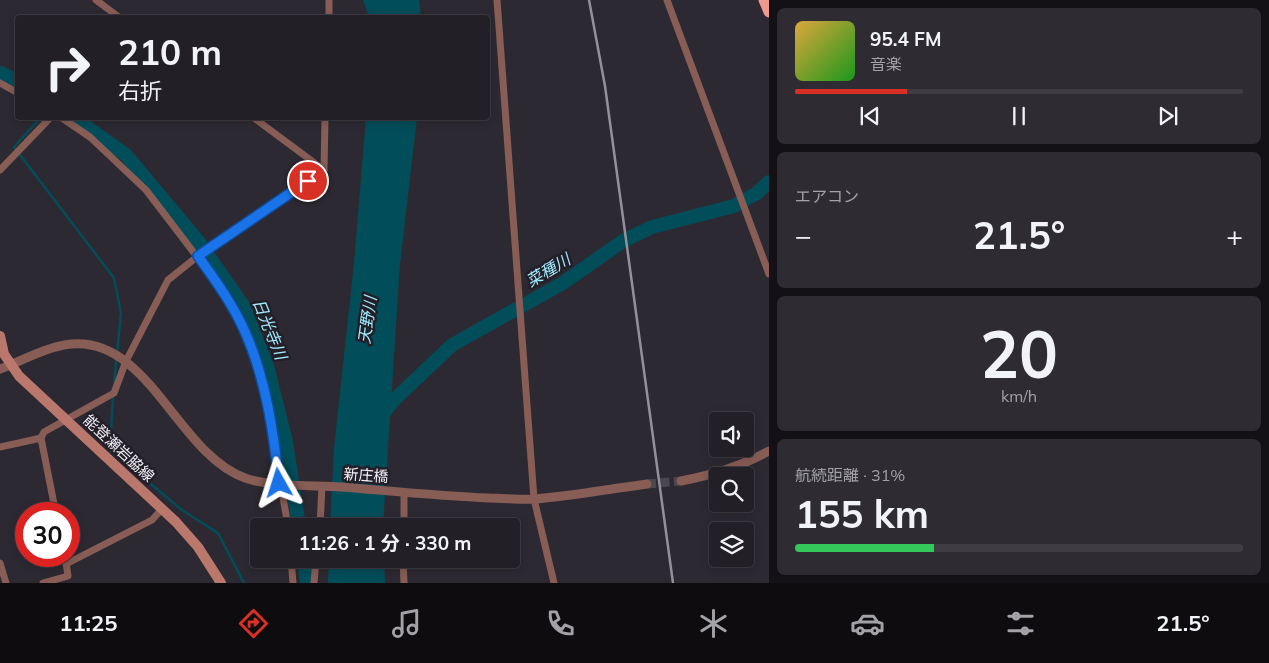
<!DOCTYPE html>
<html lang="ja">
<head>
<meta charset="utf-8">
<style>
	:root { --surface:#221f26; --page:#2e2c32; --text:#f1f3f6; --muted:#a2a2a7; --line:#3f3d43; --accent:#d93025 }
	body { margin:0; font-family:Mulish,"Noto Sans JP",sans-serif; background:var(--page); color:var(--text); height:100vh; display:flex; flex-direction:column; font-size:19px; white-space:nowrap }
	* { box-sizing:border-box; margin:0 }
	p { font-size:16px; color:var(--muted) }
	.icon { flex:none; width:28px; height:28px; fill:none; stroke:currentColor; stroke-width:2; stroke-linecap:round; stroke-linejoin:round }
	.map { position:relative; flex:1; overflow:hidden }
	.side { display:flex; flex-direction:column; gap:8px; padding:8px; background:#131115; width:500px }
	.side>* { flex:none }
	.banner { position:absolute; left:15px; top:15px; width:475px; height:105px; border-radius:5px; box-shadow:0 2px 8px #0003,0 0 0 1px var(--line); background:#221f26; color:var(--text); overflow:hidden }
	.tools { position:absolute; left:709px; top:412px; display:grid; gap:10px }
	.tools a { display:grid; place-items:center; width:45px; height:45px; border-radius:5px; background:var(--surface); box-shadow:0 2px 8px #0003,0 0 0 1px var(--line); font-size:25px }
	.speed { position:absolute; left:15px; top:502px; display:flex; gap:10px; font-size:25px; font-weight:700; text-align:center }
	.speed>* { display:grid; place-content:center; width:65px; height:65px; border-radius:50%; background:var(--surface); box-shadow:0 2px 8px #0003,0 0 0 1px var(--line); line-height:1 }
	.speed .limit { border:8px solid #d22; background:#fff; color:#111 }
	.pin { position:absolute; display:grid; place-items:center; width:42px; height:42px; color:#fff; margin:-21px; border:2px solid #fff; border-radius:50%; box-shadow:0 1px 5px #0007 }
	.me { position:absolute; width:55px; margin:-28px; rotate:354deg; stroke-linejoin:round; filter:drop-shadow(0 0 4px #0008) }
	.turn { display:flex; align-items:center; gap:18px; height:105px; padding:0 20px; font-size:22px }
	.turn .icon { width:65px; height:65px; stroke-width:2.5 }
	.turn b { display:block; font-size:35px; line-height:42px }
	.big { font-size:38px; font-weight:700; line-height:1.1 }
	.side .card { flex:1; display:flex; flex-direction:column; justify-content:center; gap:8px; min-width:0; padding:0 18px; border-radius:8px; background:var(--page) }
	.side .dial { align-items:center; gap:0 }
	.dial b { font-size:65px; line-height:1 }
	.song { display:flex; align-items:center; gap:15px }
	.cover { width:60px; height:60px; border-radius:8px; background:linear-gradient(135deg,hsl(40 70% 55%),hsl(120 70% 35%)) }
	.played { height:5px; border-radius:2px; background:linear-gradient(90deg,var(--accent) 25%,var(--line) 25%) }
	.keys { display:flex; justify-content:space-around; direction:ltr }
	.heat { display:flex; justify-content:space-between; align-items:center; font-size:28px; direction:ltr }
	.charge { height:8px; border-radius:4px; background:linear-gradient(90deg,#34c759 31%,var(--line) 0) }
	.trip { position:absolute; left:250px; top:518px; width:270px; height:50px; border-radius:5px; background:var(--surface); box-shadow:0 2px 8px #0003,0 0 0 1px var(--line); font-weight:700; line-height:50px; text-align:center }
	.tab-bar { display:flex; height:80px; justify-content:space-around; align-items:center; background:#0e0c0f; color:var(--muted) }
	.tab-bar .icon { width:35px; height:35px }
	.tab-bar .current { color:var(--accent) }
	.tab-bar b { font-size:22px; color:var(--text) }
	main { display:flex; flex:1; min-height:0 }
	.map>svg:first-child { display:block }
	.water { fill:#024d5a }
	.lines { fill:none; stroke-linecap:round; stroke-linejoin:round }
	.stream { stroke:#024d5a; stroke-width:2.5 }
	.river { stroke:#024d5a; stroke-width:14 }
	.tertiary-tunnel { stroke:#4b474f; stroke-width:9; stroke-dasharray:9 4.5; stroke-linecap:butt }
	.minor { stroke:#875d55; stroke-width:7 }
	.tertiary { stroke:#875d55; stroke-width:9 }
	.secondary { stroke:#ba776c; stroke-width:10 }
	.trunk { stroke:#ee998b; stroke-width:11 }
	.rail { stroke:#949098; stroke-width:2.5 }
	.route-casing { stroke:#114b97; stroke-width:12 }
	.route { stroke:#1a73e8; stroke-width:9 }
	.labels { text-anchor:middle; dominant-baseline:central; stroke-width:5; stroke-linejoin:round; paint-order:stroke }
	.street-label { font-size:15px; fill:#f2eff5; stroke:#231f28 }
	.water-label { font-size:16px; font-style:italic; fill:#a0ebfd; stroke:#231f28 }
</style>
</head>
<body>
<main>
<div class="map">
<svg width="769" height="583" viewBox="0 0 769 583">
	<rect width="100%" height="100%" fill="#2d2932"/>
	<g class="water">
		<polygon points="363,0 419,0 421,17 369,17"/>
		<polygon points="366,118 417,118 400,264 383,526 330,526 334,448 354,263"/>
		<polygon points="329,559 384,559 385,583 328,583"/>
	</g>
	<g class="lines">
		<g class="stream">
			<polyline points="40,118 14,147 114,278 121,313 114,384"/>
			<polyline points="113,395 110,450 182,510 218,533 244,583"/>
		</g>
		<g class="river">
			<polyline points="0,73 18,81"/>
			<polyline points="74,118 126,155 198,241 244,307 267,366 286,442 299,526"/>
			<polyline points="380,417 395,399 452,345 563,283 623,241 652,227 734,206 757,193 769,182"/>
			<polyline points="304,559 307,583"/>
		</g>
		<polyline class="tertiary-tunnel" points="647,484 681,481"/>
		<g class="minor">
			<polyline points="96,0 120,18"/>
			<polyline points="497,0 534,499 554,583"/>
			<polyline points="667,0 769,274"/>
			<polyline points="329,18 329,0"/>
			<polyline points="0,83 18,93"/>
			<polyline points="62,118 90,137 146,190 224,292 246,335 264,389 288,526"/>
			<polyline points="254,118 324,170"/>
			<polyline points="0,170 50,118"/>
			<polyline points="0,447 41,438"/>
			<polyline points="56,514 41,438 44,432 114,393 126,361 168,280 198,256 324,170 325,118"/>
			<polyline points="320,526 322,486"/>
			<polyline points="404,526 404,492"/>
			<polyline points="291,559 293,583"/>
			<polyline points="403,559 404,583"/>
			<polyline points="0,563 6,583"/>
			<polyline points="66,564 152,520 162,509"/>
			<polyline points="43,583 68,576 65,556"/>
			<polyline points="314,583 316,559"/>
		</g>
		<g class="tertiary">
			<path d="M0 369C24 360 45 347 71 344 149 337 177 453 245 478 269 487 315 485 342 487 391 491 440 496 489 498 504 498 520 500 535 499 572 496 610 489 647 484"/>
			<path d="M681 481C713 475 740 467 769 451"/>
		</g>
		<polyline class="secondary" points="0,336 4,354 19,376 176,522 198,547 221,583"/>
		<polyline class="trunk" points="764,0 769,12"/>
		<polyline class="rail" points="589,0 605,86 673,583"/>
	</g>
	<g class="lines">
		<defs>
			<path id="route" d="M279 483C274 434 266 380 246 334 234 306 216 281 198 256L308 181"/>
		</defs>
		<use href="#route" class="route-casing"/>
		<use href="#route" class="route"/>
	</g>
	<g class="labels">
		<g class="street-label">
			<text transform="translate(119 448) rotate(43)">能登瀬岩脇線</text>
			<text transform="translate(366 475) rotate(4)">新庄橋</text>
		</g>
		<g class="water-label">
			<text transform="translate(548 270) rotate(-31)">菜種川</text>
			<text transform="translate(367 320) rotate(-82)">天野川</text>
			<text transform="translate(270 329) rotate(68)">日光寺川</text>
		</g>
	</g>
</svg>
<div class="tools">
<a><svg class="icon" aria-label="sound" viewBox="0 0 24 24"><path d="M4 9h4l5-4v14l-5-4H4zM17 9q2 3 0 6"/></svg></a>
<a><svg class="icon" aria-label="search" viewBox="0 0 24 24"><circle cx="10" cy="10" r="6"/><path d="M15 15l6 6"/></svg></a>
<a><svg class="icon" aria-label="layers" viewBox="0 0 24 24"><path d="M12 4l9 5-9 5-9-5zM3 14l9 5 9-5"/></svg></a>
</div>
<div class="speed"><div class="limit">30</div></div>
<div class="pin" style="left:308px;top:181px;background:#d93025"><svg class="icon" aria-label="arrive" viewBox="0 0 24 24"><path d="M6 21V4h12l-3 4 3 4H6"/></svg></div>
<svg class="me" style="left:279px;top:483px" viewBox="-20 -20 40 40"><path d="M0-17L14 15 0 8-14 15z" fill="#1a73e8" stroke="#fff" stroke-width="4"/></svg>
<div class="trip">11:26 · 1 分 · 330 m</div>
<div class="banner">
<div class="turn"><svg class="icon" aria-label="right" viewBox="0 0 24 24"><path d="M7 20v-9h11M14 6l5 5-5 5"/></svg><div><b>210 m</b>右折</div></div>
</div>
</div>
<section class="side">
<div class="card">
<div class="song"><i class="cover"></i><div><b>95.4 FM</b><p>音楽</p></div></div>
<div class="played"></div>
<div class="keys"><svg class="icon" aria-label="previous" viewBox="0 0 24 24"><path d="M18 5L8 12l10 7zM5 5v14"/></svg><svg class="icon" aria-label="pause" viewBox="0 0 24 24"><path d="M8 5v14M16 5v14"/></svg><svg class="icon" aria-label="next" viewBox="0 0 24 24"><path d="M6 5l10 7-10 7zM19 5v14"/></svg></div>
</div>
<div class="card"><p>エアコン</p>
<div class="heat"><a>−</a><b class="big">21.5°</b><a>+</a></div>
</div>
<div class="card dial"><b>20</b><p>km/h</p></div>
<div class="card"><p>航続距離 · 31%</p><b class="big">155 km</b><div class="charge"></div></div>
</section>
</main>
<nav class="tab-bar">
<b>11:25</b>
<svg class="icon current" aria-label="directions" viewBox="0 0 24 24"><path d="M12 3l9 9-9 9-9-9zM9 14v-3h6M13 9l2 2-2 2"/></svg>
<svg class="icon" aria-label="music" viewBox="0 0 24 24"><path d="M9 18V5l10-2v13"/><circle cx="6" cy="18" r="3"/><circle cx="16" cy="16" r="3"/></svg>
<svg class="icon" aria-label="phone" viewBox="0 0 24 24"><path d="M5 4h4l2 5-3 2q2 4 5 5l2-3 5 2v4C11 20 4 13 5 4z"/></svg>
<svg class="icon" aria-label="climate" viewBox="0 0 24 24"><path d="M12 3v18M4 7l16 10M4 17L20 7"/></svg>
<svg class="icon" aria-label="car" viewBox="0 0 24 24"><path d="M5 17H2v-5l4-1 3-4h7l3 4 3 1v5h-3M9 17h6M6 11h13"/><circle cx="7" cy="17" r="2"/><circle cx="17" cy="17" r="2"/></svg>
<svg class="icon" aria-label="filters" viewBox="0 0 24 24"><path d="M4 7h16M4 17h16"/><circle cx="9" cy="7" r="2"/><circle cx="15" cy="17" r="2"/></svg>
<b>21.5°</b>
</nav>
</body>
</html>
